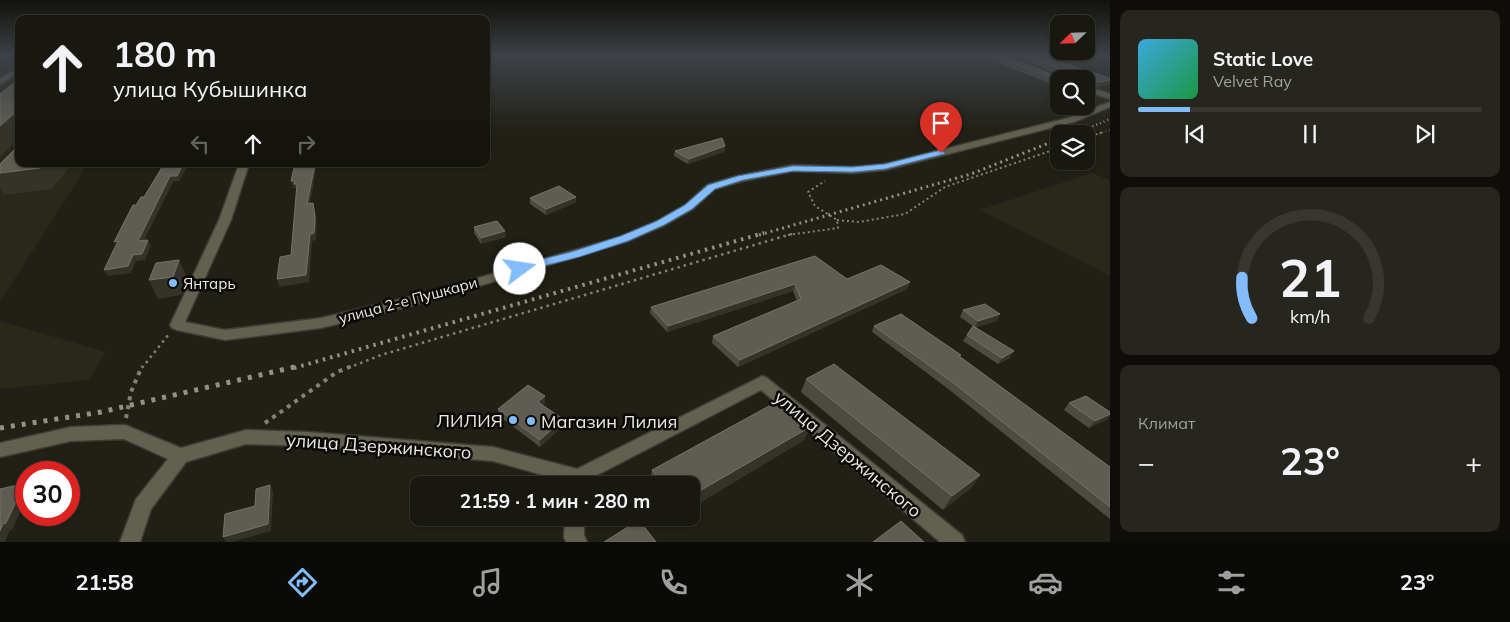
<!DOCTYPE html>
<html lang="ru">
<head>
<meta charset="utf-8">
<style>
	:root { --surface:#191810; --page:#26251e; --text:#f1f3f6; --muted:#9fa09f; --line:#373730; --accent:#83bcfb }
	body { margin:0; font-family:Mulish,sans-serif; background:var(--page); color:var(--text); height:100vh; display:flex; flex-direction:column; font-size:19px; white-space:nowrap }
	* { box-sizing:border-box; margin:0 }
	p { font-size:16px; color:var(--muted) }
	.icon { flex:none; width:28px; height:28px; fill:none; stroke:currentColor; stroke-width:2; stroke-linecap:round; stroke-linejoin:round }
	.map { position:relative; flex:1; overflow:hidden }
	.sheet { display:flex; flex-direction:column; gap:10px; padding:10px; background:#0e0d09; width:400px }
	.sheet>* { flex:none }
	.hud { position:absolute; left:15px; top:15px; width:475px; height:152px; border-radius:10px; box-shadow:0 1px 4px #0004,0 0 0 1px var(--line); background:#191810; color:var(--text); overflow:hidden }
	.needle { width:32px; rotate:247deg }
	.controls { position:absolute; left:1050px; top:15px; display:grid; gap:10px }
	.controls a { display:grid; place-items:center; width:45px; height:45px; border-radius:10px; background:var(--surface); box-shadow:0 1px 4px #0004,0 0 0 1px var(--line); font-size:25px }
	.speed { position:absolute; left:15px; top:461px; display:flex; gap:10px; font-size:25px; font-weight:700; text-align:center }
	.speed>* { display:grid; place-content:center; width:65px; height:65px; border-radius:50%; background:var(--surface); box-shadow:0 1px 4px #0004,0 0 0 1px var(--line); line-height:1 }
	.speed .limit { border:8px solid #d22; background:#fff; color:#111 }
	.pin { position:absolute; display:grid; place-items:center; width:42px; height:42px; color:#fff; margin:-51px -21px; border-radius:50% 50% 50% 0; rotate:-45deg; box-shadow:0 0 5px #0007 }
	.pin .icon { rotate:45deg }
	.me { position:absolute; width:55px; margin:-28px; rotate:76deg; stroke-linejoin:round; filter:drop-shadow(0 0 4px #0008) }
	.turn { display:flex; align-items:center; gap:18px; height:105px; padding:0 15px; font-size:22px }
	.turn .icon { width:65px; height:65px; stroke-width:2.5 }
	.turn b { display:block; font-size:35px; line-height:42px }
	.lanes { display:flex; align-items:center; height:48px; padding:0 15px; background:#0003; justify-content:center; gap:25px; direction:ltr }
	.lanes .off { opacity:.35 }
	.big { font-size:38px; font-weight:700; line-height:1.1 }
	.sheet .tile { flex:1; display:flex; flex-direction:column; justify-content:center; gap:8px; min-width:0; padding:0 18px; border-radius:10px; background:var(--page) }
	.sheet .dial { align-items:center; gap:0 }
	.dial svg { height:130px; overflow:visible; fill:none; stroke:var(--line); stroke-width:7; stroke-linecap:round; text-anchor:middle }
	.dial text { fill:var(--text); stroke:none }
	.song { display:flex; align-items:center; gap:15px }
	.cover { width:60px; height:60px; border-radius:8px; background:linear-gradient(135deg,hsl(200 70% 55%),hsl(140 70% 35%)) }
	.played { height:5px; border-radius:2px; background:linear-gradient(90deg,var(--accent) 15%,var(--line) 15%) }
	.keys { display:flex; justify-content:space-around; direction:ltr }
	.heat { display:flex; justify-content:space-between; align-items:center; font-size:28px; direction:ltr }
	.trip { position:absolute; left:410px; top:476px; width:290px; height:50px; border-radius:10px; background:var(--surface); box-shadow:0 1px 4px #0004,0 0 0 1px var(--line); font-weight:700; line-height:50px; text-align:center }
	.tab-bar { display:flex; height:80px; justify-content:space-around; align-items:center; background:#0a0a06; color:var(--muted) }
	.tab-bar .icon { width:35px; height:35px }
	.tab-bar .on { color:var(--accent) }
	.tab-bar b { font-size:22px; color:var(--text) }
	main { display:flex; flex:1; min-height:0 }
	.map>svg:first-child { display:block }
	.built { fill:#2a2819 }
	.lines { fill:none; stroke-linecap:round; stroke-linejoin:round }
	.minor-casing { stroke:#3d3c33; stroke-width:3 }
	.path-far3 { stroke:#828179; stroke-width:1; stroke-dasharray:1 2.5; stroke-linecap:butt }
	.path-far2 { stroke:#828179; stroke-width:2; stroke-dasharray:2 3; stroke-linecap:butt }
	.path-far1 { stroke:#828179; stroke-width:2.5; stroke-dasharray:2.5 4; stroke-linecap:butt }
	.path { stroke:#828179; stroke-width:4; stroke-dasharray:4 5; stroke-linecap:butt }
	.minor { fill:#62604f; fill-rule:evenodd }
	.rail-far3 { stroke:#929189; stroke-width:2.5; stroke-dasharray:1 3; stroke-linecap:butt }
	.rail-far2 { stroke:#929189; stroke-width:3; stroke-dasharray:2 4; stroke-linecap:butt }
	.rail-far1 { stroke:#929189; stroke-width:4; stroke-dasharray:2.5 5; stroke-linecap:butt }
	.rail { stroke:#929189; stroke-width:5; stroke-dasharray:4 7; stroke-linecap:butt }
	.wall { fill:#4d4b41 }
	.shaded-wall { fill:#343329 }
	.building { fill:#5e5c53; stroke:#747269 }
	.route { fill:#83bcfb; stroke:#557aa3 }
	.poi-dot { fill:#83bcfb; stroke:#0a0906; stroke-width:2 }
	.labels { text-anchor:middle; dominant-baseline:central; stroke-width:5; stroke-linejoin:round; paint-order:stroke }
	.poi-label { font-size:15px; fill:#eae9e3; stroke:#0a0906; text-anchor:start }
	.street-label { font-size:15px; fill:#eae9e3; stroke:#0a0906 }
	.near-poi-label { font-size:18px; fill:#eae9e3; stroke:#0a0906; text-anchor:end }
	.near-street-label { font-size:18px; fill:#eae9e3; stroke:#0a0906 }
</style>
</head>
<body>
<main>
<div class="map">
<svg width="1110" height="542" viewBox="0 0 1110 542">
	<rect width="100%" height="100%" fill="#212016"/>
	<g class="built">
		<polygon points="0,56 19,56 19,164 88,164 0,302"/>
		<polygon points="1092,173 1110,180 1110,276 980,210"/>
		<polygon points="0,321 106,352 89,380 0,389"/>
	</g>
	<g class="lines">
		<defs>
			<g id="minor">
				<polygon points="19,67 19,72 0,84 0,79"/>
				<polygon points="1086,86 1110,94 1110,99 1086,91"/>
				<polygon points="1110,102 1110,107 1074,122 885,170 853,173 793,171 743,181 715,189 693,209 665,225 628,241 426,302 321,328 225,340 177,330 172,328 170,325 219,220 239,164 249,164 231,220 185,322 225,330 321,318 419,295 620,237 657,221 685,205 707,185 737,176 793,165 853,167 885,164 1068,118"/>
				<polygon points="762,376 767,378 962,535 965,542 940,542 761,390 578,485 493,461 308,446 246,444 186,462 151,509 140,542 120,542 136,499 168,459 124,439 71,441 0,457 0,443 71,427 125,425 181,448 246,430 308,432 493,447 577,469"/>
				<polygon points="565,518 584,518 584,535 587,542 566,542 564,537"/>
			</g>
		</defs>
		<use href="#minor" class="minor-casing"/>
		<polyline class="path-far3" points="1099,134 1110,130"/>
		<g class="path-far2">
			<polyline points="1086,138 1103,132"/>
			<polyline points="837,220 859,222 905,214 945,187 1059,148"/>
			<polyline points="788,235 838,228 837,220 815,206 808,192 825,181"/>
		</g>
		<g class="path-far1">
			<polyline points="142,368 169,334"/>
			<polyline points="348,368 381,355 795,233"/>
		</g>
		<g class="path">
			<polyline points="126,418 131,392 142,366"/>
			<polyline points="265,423 337,372 352,366"/>
		</g>
		<use href="#minor" class="minor"/>
		<polyline class="rail-far3" points="1074,134 1110,119"/>
		<g class="rail-far2">
			<polyline points="1073,134 1077,132"/>
			<polyline points="759,235 971,174 1059,139"/>
		</g>
		<polyline class="rail-far1" points="294,368 764,233"/>
		<polyline class="rail" points="0,428 101,412 299,366"/>
	</g>
	<g class="wall">
		<polygon points="980,56 1007,56 1060,78 1063,77 1014,56 1044,56 1043,57 1110,78 1096,88 1059,79 1059,87"/>
		<polygon points="725,146 724,152 688,164 674,156 675,151"/>
		<polygon points="576,197 576,202 546,215 530,204 530,198"/>
		<polygon points="474,227 506,237 481,244 474,233"/>
		<polygon points="815,256 847,279 910,282 907,289 738,367 712,343 713,336 797,301 793,291 667,332 650,313 651,307"/>
		<polygon points="963,310 997,321 976,327 1010,358 998,364 963,341 973,326 960,317"/>
		<polygon points="874,326 961,355 960,357 1110,467 1110,519 947,388 872,332"/>
		<polygon points="806,379 980,475 971,488 943,510 801,392"/>
		<polygon points="545,396 545,403 542,405 563,419 563,426 540,447 499,416 498,409"/>
		<polygon points="1069,403 1110,412 1110,415 1106,420 1089,428 1064,410"/>
		<polygon points="810,427 804,440 691,508 691,485 651,485 649,484 652,470"/>
	</g>
	<g class="shaded-wall">
		<polygon points="1110,80 1110,84 1096,88 1099,82"/>
		<polygon points="19,109 19,138 0,157 0,126"/>
		<polygon points="725,146 724,152 688,164 689,159"/>
		<polygon points="44,164 72,164 52,189 4,195 0,189 0,173"/>
		<polygon points="183,164 186,164 187,167 179,181 173,182 141,247 138,241 170,176"/>
		<polygon points="315,164 317,164 309,211 307,204"/>
		<polygon points="291,181 295,181 297,184 296,191 296,188 293,188"/>
		<polygon points="576,197 576,202 546,215 546,209"/>
		<polygon points="313,203 315,210 317,224 316,240 312,241 309,282 279,287 277,279 310,234"/>
		<polygon points="505,231 506,237 481,244 481,238"/>
		<polygon points="148,240 151,246 145,260 136,261 131,273 108,276 104,270 133,255"/>
		<polygon points="179,260 187,278 181,295 158,299 149,280"/>
		<polygon points="910,282 907,289 738,367 740,360"/>
		<polygon points="795,284 793,291 667,332 668,326"/>
		<polygon points="1000,314 997,321 975,327 978,321"/>
		<polygon points="1014,351 1010,358 998,364 1002,358"/>
		<polygon points="545,396 545,403 538,409 538,402"/>
		<polygon points="1110,414 1106,420 1089,428 1095,421"/>
		<polygon points="563,419 563,426 540,447 540,440"/>
		<polygon points="810,427 804,440 691,508 691,496"/>
		<polygon points="980,475 971,488 943,510 952,496"/>
		<polygon points="18,485 26,494 26,499 12,530 10,530 5,542 0,542 0,531"/>
		<polygon points="270,485 273,492 271,531 231,542 226,542 223,537 268,524"/>
	</g>
	<g class="building">
		<polygon points="994,56 1007,56 1060,78 1068,76 1068,73 1027,56 1040,56 1110,78 1110,80 1099,82 1088,79 1086,86 1086,79 1059,79 1059,81"/>
		<polygon points="19,79 19,109 0,126 0,94"/>
		<polygon points="722,138 725,146 689,159 675,151"/>
		<polygon points="19,145 19,164 44,164 40,168 0,173 0,164"/>
		<polygon points="164,164 183,164 177,176 170,176 138,241 148,240 142,254 133,255 128,266 104,270 118,241 114,242 133,205 136,205 141,197 144,197"/>
		<polygon points="295,164 315,164 307,204 313,203 315,217 314,233 310,234 306,275 277,279 280,257 291,255 297,184 294,184 295,181 291,181"/>
		<polygon points="559,186 576,197 546,209 530,198"/>
		<polygon points="497,221 505,231 481,238 474,227"/>
		<polygon points="815,256 847,279 881,265 910,282 740,360 713,336 801,299 795,284 668,326 651,307"/>
		<polygon points="179,260 173,277 149,280 156,263"/>
		<polygon points="985,304 1000,314 978,321 963,310"/>
		<polygon points="901,314 961,355 959,356 1110,467 1110,507 951,381 874,326"/>
		<polygon points="973,326 1014,351 1002,358 967,335"/>
		<polygon points="834,364 980,475 952,496 806,379"/>
		<polygon points="528,385 545,396 538,402 563,419 540,440 498,409"/>
		<polygon points="1086,396 1110,412 1110,414 1095,421 1069,403"/>
		<polygon points="780,400 810,427 691,496 691,485 664,485 652,470"/>
		<polygon points="18,485 16,490 22,489 6,523 3,524 0,531 0,489"/>
		<polygon points="270,485 268,524 223,537 225,514 255,506 256,489"/>
		<polygon points="639,520 656,542 604,542"/>
		<polygon points="901,521 924,542 873,542"/>
	</g>
	<linearGradient id="sky" x2="0" y2="1"><stop stop-color="#12120c"/><stop offset="0.42" stop-color="#3d4247"/><stop offset="1" stop-color="#3d4247" stop-opacity="0"/></linearGradient>
	<rect width="1110" height="132" fill="url(#sky)"/>
	<polygon class="route" points="941,150 945,153 944,154 885,169 853,172 793,171 743,180 715,189 692,209 664,225 628,241 579,257 520,272 514,269 515,266 571,252 621,236 657,221 685,205 708,185 738,176 793,166 853,167 885,164"/>
	<g class="poi-dot">
		<circle cx="173" cy="283" r="5"/>
		<circle cx="513" cy="420" r="5"/>
		<circle cx="531" cy="421" r="5"/>
	</g>
	<g class="labels">
		<g class="poi-label">
			<text x="183" y="283">Янтарь</text>
		</g>
		<g class="street-label">
			<text transform="translate(408 300) rotate(-15)">улица 2-е Пушкари</text>
		</g>
		<g class="near-poi-label">
			<text x="503" y="420">ЛИЛИЯ</text>
			<text x="541" y="421" text-anchor="start">Магазин Лилия</text>
		</g>
		<g class="near-street-label">
			<text transform="translate(379 446) rotate(4)">улица Дзержинского</text>
			<text transform="translate(848 454) rotate(40)">улица Дзержинского</text>
		</g>
	</g>
</svg>
<div class="controls">
<a><svg class="needle" viewBox="-14 -14 28 28"><path d="M0-13l5 13h-10z" fill="#e53935"/><path d="M0 13l5-13h-10z" fill="#9fa09f"/></svg></a>
<a><svg class="icon" aria-label="search" viewBox="0 0 24 24"><circle cx="10" cy="10" r="6"/><path d="M15 15l6 6"/></svg></a>
<a><svg class="icon" aria-label="layers" viewBox="0 0 24 24"><path d="M12 4l9 5-9 5-9-5zM3 14l9 5 9-5"/></svg></a>
</div>
<div class="speed"><div class="limit">30</div></div>
<div class="pin" style="left:941px;top:153px;background:#d93025"><svg class="icon" aria-label="arrive" viewBox="0 0 24 24"><path d="M6 21V4h12l-3 4 3 4H6"/></svg></div>
<svg class="me" style="left:520px;top:269px" viewBox="-20 -20 40 40"><circle r="19" fill="#fff"/><path d="M0-13L10 11 0 6-10 11z" fill="#83bcfb"/></svg>
<div class="trip">21:59 · 1 мин · 280 m</div>
<div class="hud">
<div class="turn"><svg class="icon" aria-label="ahead" viewBox="0 0 24 24"><path d="M12 20V5M6 11l6-6 6 6"/></svg><div><b>180 m</b>улица Кубышинка</div></div>
<div class="lanes"><svg class="icon off" aria-label="left" viewBox="0 0 24 24"><path d="M17 20v-9H6M10 6l-5 5 5 5"/></svg><svg class="icon" aria-label="ahead" viewBox="0 0 24 24"><path d="M12 20V5M6 11l6-6 6 6"/></svg><svg class="icon off" aria-label="right" viewBox="0 0 24 24"><path d="M7 20v-9h11M14 6l5 5-5 5"/></svg></div>
</div>
</div>
<section class="sheet">
<div class="tile">
<div class="song"><i class="cover"></i><div><b>Static Love</b><p>Velvet Ray</p></div></div>
<div class="played"></div>
<div class="keys"><svg class="icon" aria-label="previous" viewBox="0 0 24 24"><path d="M18 5L8 12l10 7zM5 5v14"/></svg><svg class="icon" aria-label="pause" viewBox="0 0 24 24"><path d="M8 5v14M16 5v14"/></svg><svg class="icon" aria-label="next" viewBox="0 0 24 24"><path d="M6 5l10 7-10 7zM19 5v14"/></svg></div>
</div>
<div class="tile dial"><svg viewBox="0 0 100 80">
<path d="M14 69A42 42 0 1 1 86 69"/>
<path d="M14 69A42 42 0 0 1 8 44" stroke="#83bcfb"/>
<text x="50" y="56" font-size="32" font-weight="700">21</text>
<text x="50" y="72" font-size="11">km/h</text>
</svg></div>
<div class="tile"><p>Климат</p>
<div class="heat"><a>−</a><b class="big">23°</b><a>+</a></div>
</div>
</section>
</main>
<nav class="tab-bar">
<b>21:58</b>
<svg class="icon on" aria-label="directions" viewBox="0 0 24 24"><path d="M12 3l9 9-9 9-9-9zM9 14v-3h6M13 9l2 2-2 2"/></svg>
<svg class="icon" aria-label="music" viewBox="0 0 24 24"><path d="M9 18V5l10-2v13"/><circle cx="6" cy="18" r="3"/><circle cx="16" cy="16" r="3"/></svg>
<svg class="icon" aria-label="phone" viewBox="0 0 24 24"><path d="M5 4h4l2 5-3 2q2 4 5 5l2-3 5 2v4C11 20 4 13 5 4z"/></svg>
<svg class="icon" aria-label="climate" viewBox="0 0 24 24"><path d="M12 3v18M4 7l16 10M4 17L20 7"/></svg>
<svg class="icon" aria-label="car" viewBox="0 0 24 24"><path d="M5 17H2v-5l4-1 3-4h7l3 4 3 1v5h-3M9 17h6M6 11h13"/><circle cx="7" cy="17" r="2"/><circle cx="17" cy="17" r="2"/></svg>
<svg class="icon" aria-label="filters" viewBox="0 0 24 24"><path d="M4 7h16M4 17h16"/><circle cx="9" cy="7" r="2"/><circle cx="15" cy="17" r="2"/></svg>
<b>23°</b>
</nav>
</body>
</html>
